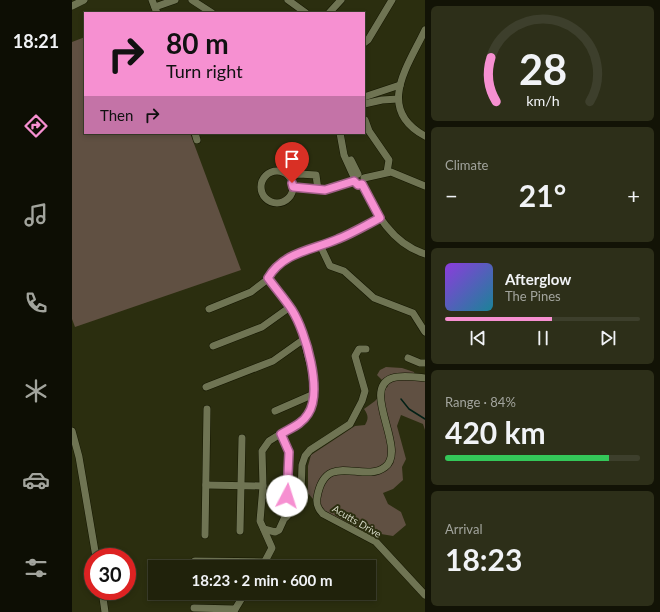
<!DOCTYPE html>
<html lang="en">
<head>
<meta charset="utf-8">
<style>
	:root { --surface:#20220b; --page:#2d2f19; --text:#f1f3f6; --muted:#a2a49d; --line:#3d3f2c; --accent:#f690d1 }
	body { margin:0; font-family:Lato,sans-serif; background:var(--page); color:var(--text); height:100vh; display:flex; flex-direction:column; font-size:15px; white-space:nowrap }
	* { box-sizing:border-box; margin:0 }
	p { font-size:13px; color:var(--muted) }
	.icon { flex:none; width:22px; height:22px; fill:none; stroke:currentColor; stroke-width:2; stroke-linecap:round; stroke-linejoin:round }
	.map { position:relative; flex:1; overflow:hidden }
	.sheet { display:flex; flex-direction:column; gap:6px; padding:6px; background:#121306; width:235px }
	.sheet>* { flex:none }
	.banner { position:absolute; left:12px; top:12px; width:281px; height:122px; border-radius:0px; box-shadow:0 2px 6px #0003,0 0 0 1px var(--line); background:#f690d1; color:#111; overflow:hidden }
	.speed { position:absolute; left:12px; top:548px; display:flex; gap:8px; font-size:20px; font-weight:700; text-align:center }
	.speed>* { display:grid; place-content:center; width:52px; height:52px; border-radius:50%; background:var(--surface); box-shadow:0 2px 6px #0003,0 0 0 1px var(--line); line-height:1 }
	.speed .limit { border:6px solid #d22; background:#fff; color:#111 }
	.pin { position:absolute; display:grid; place-items:center; width:34px; height:34px; color:#fff; margin:-41px -17px; border-radius:50% 50% 50% 0; rotate:-45deg; box-shadow:0 0 4px #0007 }
	.pin .icon { rotate:45deg }
	.me { position:absolute; width:44px; margin:-22px; rotate:5deg; stroke-linejoin:round; filter:drop-shadow(0 0 3px #0008) }
	.turn { display:flex; align-items:center; gap:14px; height:84px; padding:0 16px; font-size:18px }
	.turn .icon { width:52px; height:52px; stroke-width:2.5 }
	.turn b { display:block; font-size:28px; line-height:34px }
	.then { display:flex; align-items:center; height:38px; padding:0 16px; background:#0003; gap:8px; font-size:15px }
	.big { font-size:30px; font-weight:700; line-height:1.1 }
	.sheet .card { flex:1; display:flex; flex-direction:column; justify-content:center; gap:6px; min-width:0; padding:0 14px; border-radius:6px; background:var(--page) }
	.sheet .dial { align-items:center; gap:0 }
	.dial svg { height:104px; overflow:visible; fill:none; stroke:var(--line); stroke-width:7; stroke-linecap:round; text-anchor:middle }
	.dial text { fill:var(--text); stroke:none }
	.song { display:flex; align-items:center; gap:12px }
	.cover { width:48px; height:48px; border-radius:6px; background:linear-gradient(135deg,hsl(270 70% 55%),hsl(190 70% 35%)) }
	.played { height:4px; border-radius:2px; background:linear-gradient(90deg,var(--accent) 55%,var(--line) 55%) }
	.keys { display:flex; justify-content:space-around; direction:ltr }
	.heat { display:flex; justify-content:space-between; align-items:center; font-size:22px; direction:ltr }
	.charge { height:6px; border-radius:3px; background:linear-gradient(90deg,#34c759 84%,var(--line) 0) }
	.trip { position:absolute; left:76px; top:560px; width:228px; height:40px; border-radius:0px; background:var(--surface); box-shadow:0 2px 6px #0003,0 0 0 1px var(--line); font-weight:700; line-height:40px; text-align:center }
	main { display:flex; flex:1; min-height:0 }
	.menu { display:flex; flex-direction:column; width:72px; justify-content:space-around; align-items:center; background:#0d0e04; color:var(--muted) }
	.menu .icon { width:28px; height:28px }
	.menu .active { color:var(--accent) }
	.menu b { font-size:18px; color:var(--text) }
	.map>svg:first-child { display:block }
	.green { fill:#605042 }
	.lines { fill:none; stroke-linecap:round; stroke-linejoin:round }
	.stream { stroke:#022016; stroke-width:1.5 }
	.street-casing { stroke:#141600; stroke-width:8 }
	.street { stroke:#6f7453; stroke-width:7 }
	.route-casing { stroke:#a05e88; stroke-width:10 }
	.route { stroke:#f690d1; stroke-width:7 }
	.labels { text-anchor:middle; dominant-baseline:central; stroke-width:4; stroke-linejoin:round; paint-order:stroke }
	.street-label { font-size:10px; fill:#d2d5c3; stroke:#2b2e0f }
</style>
</head>
<body>
<main>
<nav class="menu">
<b>18:21</b>
<svg class="icon active" aria-label="directions" viewBox="0 0 24 24"><path d="M12 3l9 9-9 9-9-9zM9 14v-3h6M13 9l2 2-2 2"/></svg>
<svg class="icon" aria-label="music" viewBox="0 0 24 24"><path d="M9 18V5l10-2v13"/><circle cx="6" cy="18" r="3"/><circle cx="16" cy="16" r="3"/></svg>
<svg class="icon" aria-label="phone" viewBox="0 0 24 24"><path d="M5 4h4l2 5-3 2q2 4 5 5l2-3 5 2v4C11 20 4 13 5 4z"/></svg>
<svg class="icon" aria-label="climate" viewBox="0 0 24 24"><path d="M12 3v18M4 7l16 10M4 17L20 7"/></svg>
<svg class="icon" aria-label="car" viewBox="0 0 24 24"><path d="M5 17H2v-5l4-1 3-4h7l3 4 3 1v5h-3M9 17h6M6 11h13"/><circle cx="7" cy="17" r="2"/><circle cx="17" cy="17" r="2"/></svg>
<svg class="icon" aria-label="filters" viewBox="0 0 24 24"><path d="M4 7h16M4 17h16"/><circle cx="9" cy="7" r="2"/><circle cx="15" cy="17" r="2"/></svg>
</nav>
<div class="map">
<svg width="353" height="612" viewBox="0 0 353 612">
	<rect width="100%" height="100%" fill="#2b2e0f"/>
	<g class="green">
		<polygon points="13,37 13,133 118,133 169,270 3,327 0,319 0,42"/>
		<path d="M314 367 330 368 342 372 345 380 353 381V430L351 424 329 415 325 426 334 459 330 467 331 480 321 489 311 493 316 504 329 512 334 525 321 536 291 531 250 510 236 493V466L239 455 283 426 293 425C297 418 296 415 292 409L303 401 316 386 305 375 308 370Z"/>
	</g>
	<g class="lines">
		<polyline class="stream" points="329,399 337,409 353,419"/>
		<defs>
			<g id="street">
				<polyline points="80,0 85,13"/>
				<polyline points="120,0 140,13"/>
				<polyline points="216,0 234,13"/>
				<polyline points="0,6 12,0"/>
				<polyline points="83,7 103,0"/>
				<polyline points="257,13 269,0"/>
				<path d="M353 30C336 66 303 109 353 136"/>
				<polyline points="292,43 296,40 320,0"/>
				<polyline points="292,97 328,85"/>
				<polyline points="292,104 310,100 326,99"/>
				<polyline points="293,120 297,131 317,160 315,172"/>
				<polyline points="123,133 125,140"/>
				<polyline points="268,133 272,155 282,177"/>
				<polyline points="279,160 286,174"/>
				<circle cx="205" cy="187" r="16"/>
				<polyline points="217,176 227,174 244,175 246,190"/>
				<polyline points="292,178 319,172 353,186"/>
				<path d="M290 184C304 213 319 243 353 254"/>
				<polyline points="221,187 253,190 281,181"/>
				<polyline points="248,245 258,266 272,271 302,298 341,313 353,332"/>
				<polyline points="137,309 179,292 196,279"/>
				<polyline points="141,346 190,327 218,307"/>
				<polyline points="336,358 348,363 353,363"/>
				<path d="M353 378C343 377 330 375 320 378 288 389 336 450 313 467 291 484 253 449 245 498 244 505 246 509 251 514L304 542 353 595"/>
				<polyline points="134,387 201,361 232,339"/>
				<polyline points="203,411 242,394"/>
				<polyline points="0,431 7,457 24,557"/>
				<polyline points="209,434 217,450 217,461 215,496 211,512 214,517"/>
				<polyline points="134,485 191,486"/>
				<polyline points="192,529 203,532 207,530 212,519 218,513 229,493 230,465 233,456 238,450 278,424 290,401 293,391 283,356 287,349 294,349"/>
				<polyline points="168,531 170,438"/>
				<polyline points="133,535 135,409"/>
				<polyline points="123,561 193,562"/>
				<path d="M190 567 200 548 188 521 191 486 190 451 197 441 231 420 239 409 242 394 239 368 229 329 220 310 196 279C212 252 241 250 266 239 281 233 294 225 308 218"/>
				<polyline points="30,591 33,612"/>
				<polyline points="122,608 163,609"/>
				<polyline points="162,611 173,593"/>
			</g>
		</defs>
		<use href="#street" class="street-casing"/>
		<use href="#street" class="street"/>
	</g>
	<g class="lines">
		<defs>
			<path id="route" d="M215 496 217 452 209 434C219 428 230 424 236 414 251 392 234 332 220 310 213 299 204 289 196 278 211 252 241 250 266 239 281 233 294 225 308 218L290 184 286 185 282 181 253 190 221 187 220 183"/>
		</defs>
		<use href="#route" class="route-casing"/>
		<use href="#route" class="route"/>
	</g>
	<g class="labels">
		<g class="street-label">
			<text transform="translate(285 521) rotate(30)">Acutts Drive</text>
		</g>
	</g>
</svg>
<div class="speed"><div class="limit">30</div></div>
<div class="pin" style="left:220px;top:183px;background:#d93025"><svg class="icon" aria-label="arrive" viewBox="0 0 24 24"><path d="M6 21V4h12l-3 4 3 4H6"/></svg></div>
<svg class="me" style="left:215px;top:496px" viewBox="-20 -20 40 40"><circle r="19" fill="#fff"/><path d="M0-13L10 11 0 6-10 11z" fill="#f690d1"/></svg>
<div class="trip">18:23 · 2 min · 600 m</div>
<div class="banner">
<div class="turn"><svg class="icon" aria-label="right" viewBox="0 0 24 24"><path d="M7 20v-9h11M14 6l5 5-5 5"/></svg><div><b>80 m</b>Turn right</div></div>
<div class="then">Then<svg class="icon" aria-label="right" viewBox="0 0 24 24"><path d="M7 20v-9h11M14 6l5 5-5 5"/></svg></div>
</div>
</div>
<section class="sheet">
<div class="card dial"><svg viewBox="0 0 100 80">
<path d="M14 69A42 42 0 1 1 86 69"/>
<path d="M14 69A42 42 0 0 1 10 35" stroke="#f690d1"/>
<text x="50" y="56" font-size="32" font-weight="700">28</text>
<text x="50" y="72" font-size="11">km/h</text>
</svg></div>
<div class="card"><p>Climate</p>
<div class="heat"><a>−</a><b class="big">21°</b><a>+</a></div>
</div>
<div class="card">
<div class="song"><i class="cover"></i><div><b>Afterglow</b><p>The Pines</p></div></div>
<div class="played"></div>
<div class="keys"><svg class="icon" aria-label="previous" viewBox="0 0 24 24"><path d="M18 5L8 12l10 7zM5 5v14"/></svg><svg class="icon" aria-label="pause" viewBox="0 0 24 24"><path d="M8 5v14M16 5v14"/></svg><svg class="icon" aria-label="next" viewBox="0 0 24 24"><path d="M6 5l10 7-10 7zM19 5v14"/></svg></div>
</div>
<div class="card"><p>Range · 84%</p><b class="big">420 km</b><div class="charge"></div></div>
<div class="card"><p>Arrival</p><b class="big">18:23</b></div>
</section>
</main>
</body>
</html>
